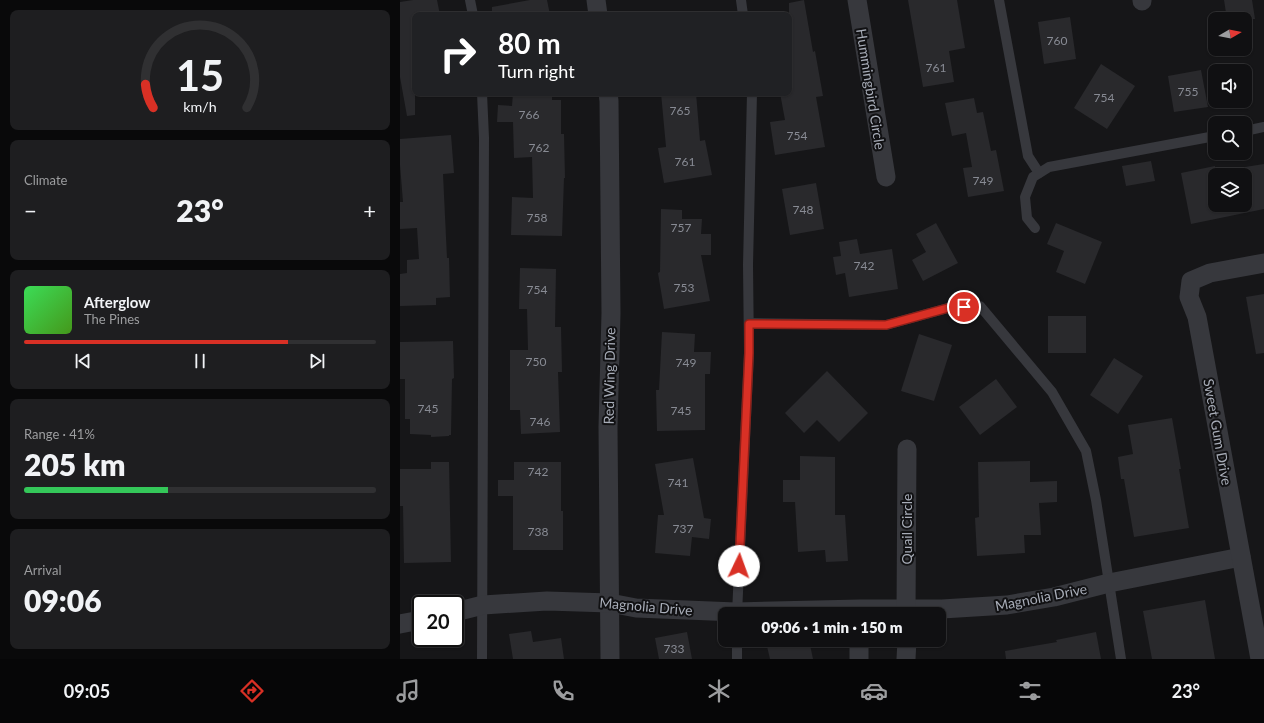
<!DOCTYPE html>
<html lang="en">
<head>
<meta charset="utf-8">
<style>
	:root { --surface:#101012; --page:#1e1e20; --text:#f1f3f6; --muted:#9c9d9f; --line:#303032; --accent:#d93025 }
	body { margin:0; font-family:Lato,sans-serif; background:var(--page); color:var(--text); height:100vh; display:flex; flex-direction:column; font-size:15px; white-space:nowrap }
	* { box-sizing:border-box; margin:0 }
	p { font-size:13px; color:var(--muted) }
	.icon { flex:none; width:22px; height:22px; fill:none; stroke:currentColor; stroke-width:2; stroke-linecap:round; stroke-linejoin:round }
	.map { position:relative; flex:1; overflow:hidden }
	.sheet { display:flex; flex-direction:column; gap:10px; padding:10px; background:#09090a; width:400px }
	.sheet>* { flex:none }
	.banner { position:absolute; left:12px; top:12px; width:380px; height:84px; border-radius:8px; box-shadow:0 1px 3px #0004,0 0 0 1px var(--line); background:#202124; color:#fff; overflow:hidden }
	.needle { width:26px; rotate:80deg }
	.fabs { position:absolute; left:808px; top:12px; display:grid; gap:8px }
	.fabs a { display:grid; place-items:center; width:44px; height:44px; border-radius:8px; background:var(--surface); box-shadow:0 1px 3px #0004,0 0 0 1px var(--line); font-size:20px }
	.speed { position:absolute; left:12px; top:595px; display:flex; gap:8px; font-size:20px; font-weight:700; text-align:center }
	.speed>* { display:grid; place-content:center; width:52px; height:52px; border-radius:50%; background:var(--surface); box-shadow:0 1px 3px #0004,0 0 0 1px var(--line); line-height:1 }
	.speed .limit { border:2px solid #111; border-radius:6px; background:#fff; color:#111 }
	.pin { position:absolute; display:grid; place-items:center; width:34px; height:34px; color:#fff; margin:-17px; border:2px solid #fff; border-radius:50%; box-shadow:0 1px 4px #0007 }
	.me { position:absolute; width:44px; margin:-22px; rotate:3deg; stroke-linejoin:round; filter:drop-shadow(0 0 3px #0008) }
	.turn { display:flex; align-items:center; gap:14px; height:84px; padding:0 20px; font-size:18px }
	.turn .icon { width:52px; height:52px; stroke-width:2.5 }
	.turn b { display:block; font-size:28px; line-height:34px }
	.big { font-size:30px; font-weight:800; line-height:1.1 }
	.sheet .widget { flex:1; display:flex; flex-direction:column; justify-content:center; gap:6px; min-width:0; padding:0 14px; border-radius:8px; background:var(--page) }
	.sheet .dial { align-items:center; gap:0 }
	.dial svg { height:104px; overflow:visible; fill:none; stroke:var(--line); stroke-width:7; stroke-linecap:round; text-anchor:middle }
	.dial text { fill:var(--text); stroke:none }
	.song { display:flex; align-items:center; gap:12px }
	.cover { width:48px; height:48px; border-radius:6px; background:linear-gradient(135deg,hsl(130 70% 55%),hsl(100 70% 35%)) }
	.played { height:4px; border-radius:2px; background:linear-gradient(90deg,var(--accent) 75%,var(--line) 75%) }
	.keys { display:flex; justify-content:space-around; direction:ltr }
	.heat { display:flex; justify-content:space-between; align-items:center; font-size:22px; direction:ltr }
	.charge { height:6px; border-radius:3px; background:linear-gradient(90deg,#34c759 41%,var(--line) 0) }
	.trip { position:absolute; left:318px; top:607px; width:228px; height:40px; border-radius:8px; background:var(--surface); box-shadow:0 1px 3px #0004,0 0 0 1px var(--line); font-weight:800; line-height:40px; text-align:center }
	.tab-bar { display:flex; height:64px; justify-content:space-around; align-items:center; background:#060607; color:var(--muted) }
	.tab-bar .icon { width:28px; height:28px }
	.tab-bar .on { color:var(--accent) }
	.tab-bar b { font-size:18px; color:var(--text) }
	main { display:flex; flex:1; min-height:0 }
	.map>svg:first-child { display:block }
	.building { fill:#29292c }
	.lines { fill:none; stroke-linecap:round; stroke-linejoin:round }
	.service { stroke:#37383d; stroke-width:10 }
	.minor { stroke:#37383d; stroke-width:19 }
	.route-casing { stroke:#8d1f18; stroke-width:10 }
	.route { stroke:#d93025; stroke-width:7 }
	.labels { text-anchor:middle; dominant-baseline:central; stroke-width:4; stroke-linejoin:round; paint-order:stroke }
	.number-label { font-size:12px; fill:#888b94 }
	.street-label { font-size:14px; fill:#a8adb8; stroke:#111113 }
</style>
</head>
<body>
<main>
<section class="sheet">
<div class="widget dial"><svg viewBox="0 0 100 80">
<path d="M14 69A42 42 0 1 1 86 69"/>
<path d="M14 69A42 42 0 0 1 8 51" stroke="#d93025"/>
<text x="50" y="56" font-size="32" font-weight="700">15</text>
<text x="50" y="72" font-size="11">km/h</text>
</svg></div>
<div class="widget"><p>Climate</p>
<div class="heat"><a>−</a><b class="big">23°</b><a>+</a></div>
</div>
<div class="widget">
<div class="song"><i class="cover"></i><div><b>Afterglow</b><p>The Pines</p></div></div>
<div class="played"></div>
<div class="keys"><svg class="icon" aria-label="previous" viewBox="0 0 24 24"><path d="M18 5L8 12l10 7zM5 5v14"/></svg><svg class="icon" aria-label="pause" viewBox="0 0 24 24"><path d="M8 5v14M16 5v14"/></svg><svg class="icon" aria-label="next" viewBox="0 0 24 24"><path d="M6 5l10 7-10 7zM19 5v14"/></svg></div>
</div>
<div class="widget"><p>Range · 41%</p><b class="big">205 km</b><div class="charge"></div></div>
<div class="widget"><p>Arrival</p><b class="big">09:06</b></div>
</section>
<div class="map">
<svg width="864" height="659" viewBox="0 0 864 659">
	<rect width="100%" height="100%" fill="#161618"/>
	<g class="building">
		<polygon points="13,0 37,0 40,15 15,15 15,115 7,116 0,77 0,2"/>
		<polygon points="130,0 147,0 150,15 92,15 92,7"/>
		<polygon points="404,0 413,52 415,51 423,96 416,97 425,147 375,155 370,122 385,120 380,93 389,93 389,3"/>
		<polygon points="508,0 557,0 565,48 549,51 554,82 523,87"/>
		<polygon points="824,0 852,0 855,19 827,19"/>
		<polygon points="670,17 676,59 644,64 638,22"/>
		<polygon points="701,64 735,86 707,129 674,108"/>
		<polygon points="801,70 808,107 774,112 768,76"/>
		<polygon points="113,93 152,93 152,100 161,100 161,134 164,134 165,178 164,178 162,236 111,235 112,197 133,198 132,157 114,158 113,122 97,122 98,105 112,106"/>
		<polygon points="261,93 296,93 300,141 305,140 312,175 264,183 258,148 266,147"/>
		<polygon points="574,98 577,113 583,112 591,151 596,150 604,191 568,197 563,168 572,167 566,133 552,136 545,103"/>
		<polygon points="51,135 54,173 43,174 47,258 49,258 50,297 36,298 36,305 0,306 0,274 7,273 7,260 19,259 17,228 0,229 0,202 3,202 0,165 0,139"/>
		<polygon points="751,161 755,181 726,186 722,166"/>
		<polygon points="864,164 864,209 791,224 781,173 815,166 815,205 845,205 845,167"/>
		<polygon points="416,183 424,229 390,235 382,189"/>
		<polygon points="261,209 282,210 282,219 302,219 301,234 311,234 311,255 301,255 310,301 264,309 258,273 260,272"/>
		<polygon points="536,223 558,263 523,281 512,260 526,252 516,234"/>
		<polygon points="656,223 702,242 685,284 656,272 664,251 647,244"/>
		<polygon points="457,239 460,254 492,249 498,289 449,297 445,273 436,275 433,257 441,256 439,242"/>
		<polygon points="120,268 156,269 155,327 161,327 162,372 158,372 160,432 121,434 120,410 110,410 110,350 128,350 127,309 119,309"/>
		<polygon points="864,294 864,353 856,354 846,297"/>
		<rect x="648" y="316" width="38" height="37"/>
		<polygon points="262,332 295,334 294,352 311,352 310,374 305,374 305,430 257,431 256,390 259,390"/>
		<polygon points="519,334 552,345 534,401 501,391"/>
		<polygon points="53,341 54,378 52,379 51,435 49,435 49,436 31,437 31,435 10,434 10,419 5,419 5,379 0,379 0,342"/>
		<polygon points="714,358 743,376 718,414 690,395"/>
		<polygon points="427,371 468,413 439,442 417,420 404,433 385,413"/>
		<polygon points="596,379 617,407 580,435 559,407"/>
		<polygon points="772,418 781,469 779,469 789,528 734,537 724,479 721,479 718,457 733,454 728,425"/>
		<polygon points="400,456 435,457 435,515 445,515 448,561 426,562 425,550 398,552 395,502 383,502 383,480 400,480"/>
		<polygon points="293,458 304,518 311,519 309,539 292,537 290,556 255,553 258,515 264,515 255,464"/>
		<polygon points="630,461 630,482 657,481 657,502 639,503 641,535 624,535 625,553 577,556 575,518 579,517 578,462"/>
		<polygon points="31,462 49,462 51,562 4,563 3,506 0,506 0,469 31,469"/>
		<polygon points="114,462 161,462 161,511 163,511 163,550 113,550 113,496 98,496 98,480 114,480"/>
		<polygon points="805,600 815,659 752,659 743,611"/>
		<polygon points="131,631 133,642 161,638 164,659 113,659 109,634"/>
		<polygon points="287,632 292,659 259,659 255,638"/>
		<polygon points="696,632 701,659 606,659 605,651 657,642 656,640"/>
		<polygon points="374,640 409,640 413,659 370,659 366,642"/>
	</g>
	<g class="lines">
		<g class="service">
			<polyline points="70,0 73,15"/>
			<polyline points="341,0 343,15"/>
			<polyline points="599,0 628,156 639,173"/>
			<polyline points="82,93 84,138 82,659"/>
			<polyline points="845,131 864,127"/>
			<polyline points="635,228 627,218 625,197 633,177 649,167 815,136"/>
			<polyline points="349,323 486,325 548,308 580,306 652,392 686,451 696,500 721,659"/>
			<polyline points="337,614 349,353 348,265 352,93"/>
			<polyline points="337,640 337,659"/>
		</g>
		<g class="minor">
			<polyline points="196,0 198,15"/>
			<polyline points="457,0 486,177"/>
			<polyline points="742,0 742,1"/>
			<polyline points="208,93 209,101 211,313 208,427 210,659"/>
			<polyline points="55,612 83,605 147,601 210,603 236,608 336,612 460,609 542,609 607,605 654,597 709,583 841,557"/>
			<polyline points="506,614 507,449"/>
			<polyline points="0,624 21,620"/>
			<polyline points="459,659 459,640"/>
			<polyline points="506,659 507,640"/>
			<polyline points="860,659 797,317 789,297 791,281 810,273 864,263"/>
		</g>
	</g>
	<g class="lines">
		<defs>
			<polyline id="route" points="339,566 349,353 349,324 486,325 548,308 564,307"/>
		</defs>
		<use href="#route" class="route-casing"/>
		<use href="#route" class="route"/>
	</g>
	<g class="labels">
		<g class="number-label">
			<text x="657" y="40">760</text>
			<text x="536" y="67">761</text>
			<text x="788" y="91">755</text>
			<text x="704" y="97">754</text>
			<text x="280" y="110">765</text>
			<text x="129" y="114">766</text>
			<text x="397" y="135">754</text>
			<text x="139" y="147">762</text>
			<text x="285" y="161">761</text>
			<text x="583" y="180">749</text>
			<text x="403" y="209">748</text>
			<text x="137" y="217">758</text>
			<text x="281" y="227">757</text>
			<text x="464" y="265">742</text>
			<text x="284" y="287">753</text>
			<text x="137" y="289">754</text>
			<text x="136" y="361">750</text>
			<text x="286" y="362">749</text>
			<text x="28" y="408">745</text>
			<text x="281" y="410">745</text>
			<text x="140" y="421">746</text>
			<text x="138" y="471">742</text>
			<text x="278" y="482">741</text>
			<text x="283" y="528">737</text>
			<text x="138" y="531">738</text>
			<text x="274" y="648">733</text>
		</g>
		<g class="street-label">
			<text transform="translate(471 89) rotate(81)">Hummingbird Circle</text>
			<text transform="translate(209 376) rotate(-89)">Red Wing Drive</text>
			<text transform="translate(818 432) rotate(80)">Sweet Gum Drive</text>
			<text transform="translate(506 529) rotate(-90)">Quail Circle</text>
			<text transform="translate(641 597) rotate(-11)">Magnolia Drive</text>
			<text transform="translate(246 606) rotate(5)">Magnolia Drive</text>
		</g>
	</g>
</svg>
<div class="fabs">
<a><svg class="needle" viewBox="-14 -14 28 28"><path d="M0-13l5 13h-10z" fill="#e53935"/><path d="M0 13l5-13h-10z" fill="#9c9d9f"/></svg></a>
<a><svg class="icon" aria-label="sound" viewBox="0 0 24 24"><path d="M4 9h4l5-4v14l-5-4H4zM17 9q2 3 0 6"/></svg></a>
<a><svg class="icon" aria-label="search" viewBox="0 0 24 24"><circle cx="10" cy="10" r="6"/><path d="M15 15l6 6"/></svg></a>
<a><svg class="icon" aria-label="layers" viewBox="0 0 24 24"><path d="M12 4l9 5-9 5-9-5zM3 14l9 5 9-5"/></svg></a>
</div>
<div class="speed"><div class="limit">20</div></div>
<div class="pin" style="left:564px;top:307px;background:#d93025"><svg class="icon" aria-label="arrive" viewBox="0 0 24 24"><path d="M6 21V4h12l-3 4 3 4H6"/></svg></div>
<svg class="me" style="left:339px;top:566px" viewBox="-20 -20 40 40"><circle r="19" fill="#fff"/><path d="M0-13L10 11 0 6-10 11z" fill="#d93025"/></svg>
<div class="trip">09:06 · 1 min · 150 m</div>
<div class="banner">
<div class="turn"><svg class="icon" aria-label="right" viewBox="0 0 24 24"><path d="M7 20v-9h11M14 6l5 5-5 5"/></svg><div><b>80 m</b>Turn right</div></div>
</div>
</div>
</main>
<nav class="tab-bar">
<b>09:05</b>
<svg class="icon on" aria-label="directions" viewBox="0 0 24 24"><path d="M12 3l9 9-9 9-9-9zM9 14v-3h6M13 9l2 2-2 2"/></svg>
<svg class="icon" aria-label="music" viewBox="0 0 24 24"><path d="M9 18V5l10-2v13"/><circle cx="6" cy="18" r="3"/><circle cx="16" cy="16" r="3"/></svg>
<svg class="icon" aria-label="phone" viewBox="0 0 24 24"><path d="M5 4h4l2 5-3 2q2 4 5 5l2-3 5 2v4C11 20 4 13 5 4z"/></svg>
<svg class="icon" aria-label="climate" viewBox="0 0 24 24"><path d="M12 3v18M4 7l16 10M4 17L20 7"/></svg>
<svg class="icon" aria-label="car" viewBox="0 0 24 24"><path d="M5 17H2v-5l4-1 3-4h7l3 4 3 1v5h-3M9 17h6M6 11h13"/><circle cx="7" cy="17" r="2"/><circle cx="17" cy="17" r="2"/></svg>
<svg class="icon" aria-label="filters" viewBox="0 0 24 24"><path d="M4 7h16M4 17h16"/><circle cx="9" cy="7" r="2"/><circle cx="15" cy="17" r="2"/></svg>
<b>23°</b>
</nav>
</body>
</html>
